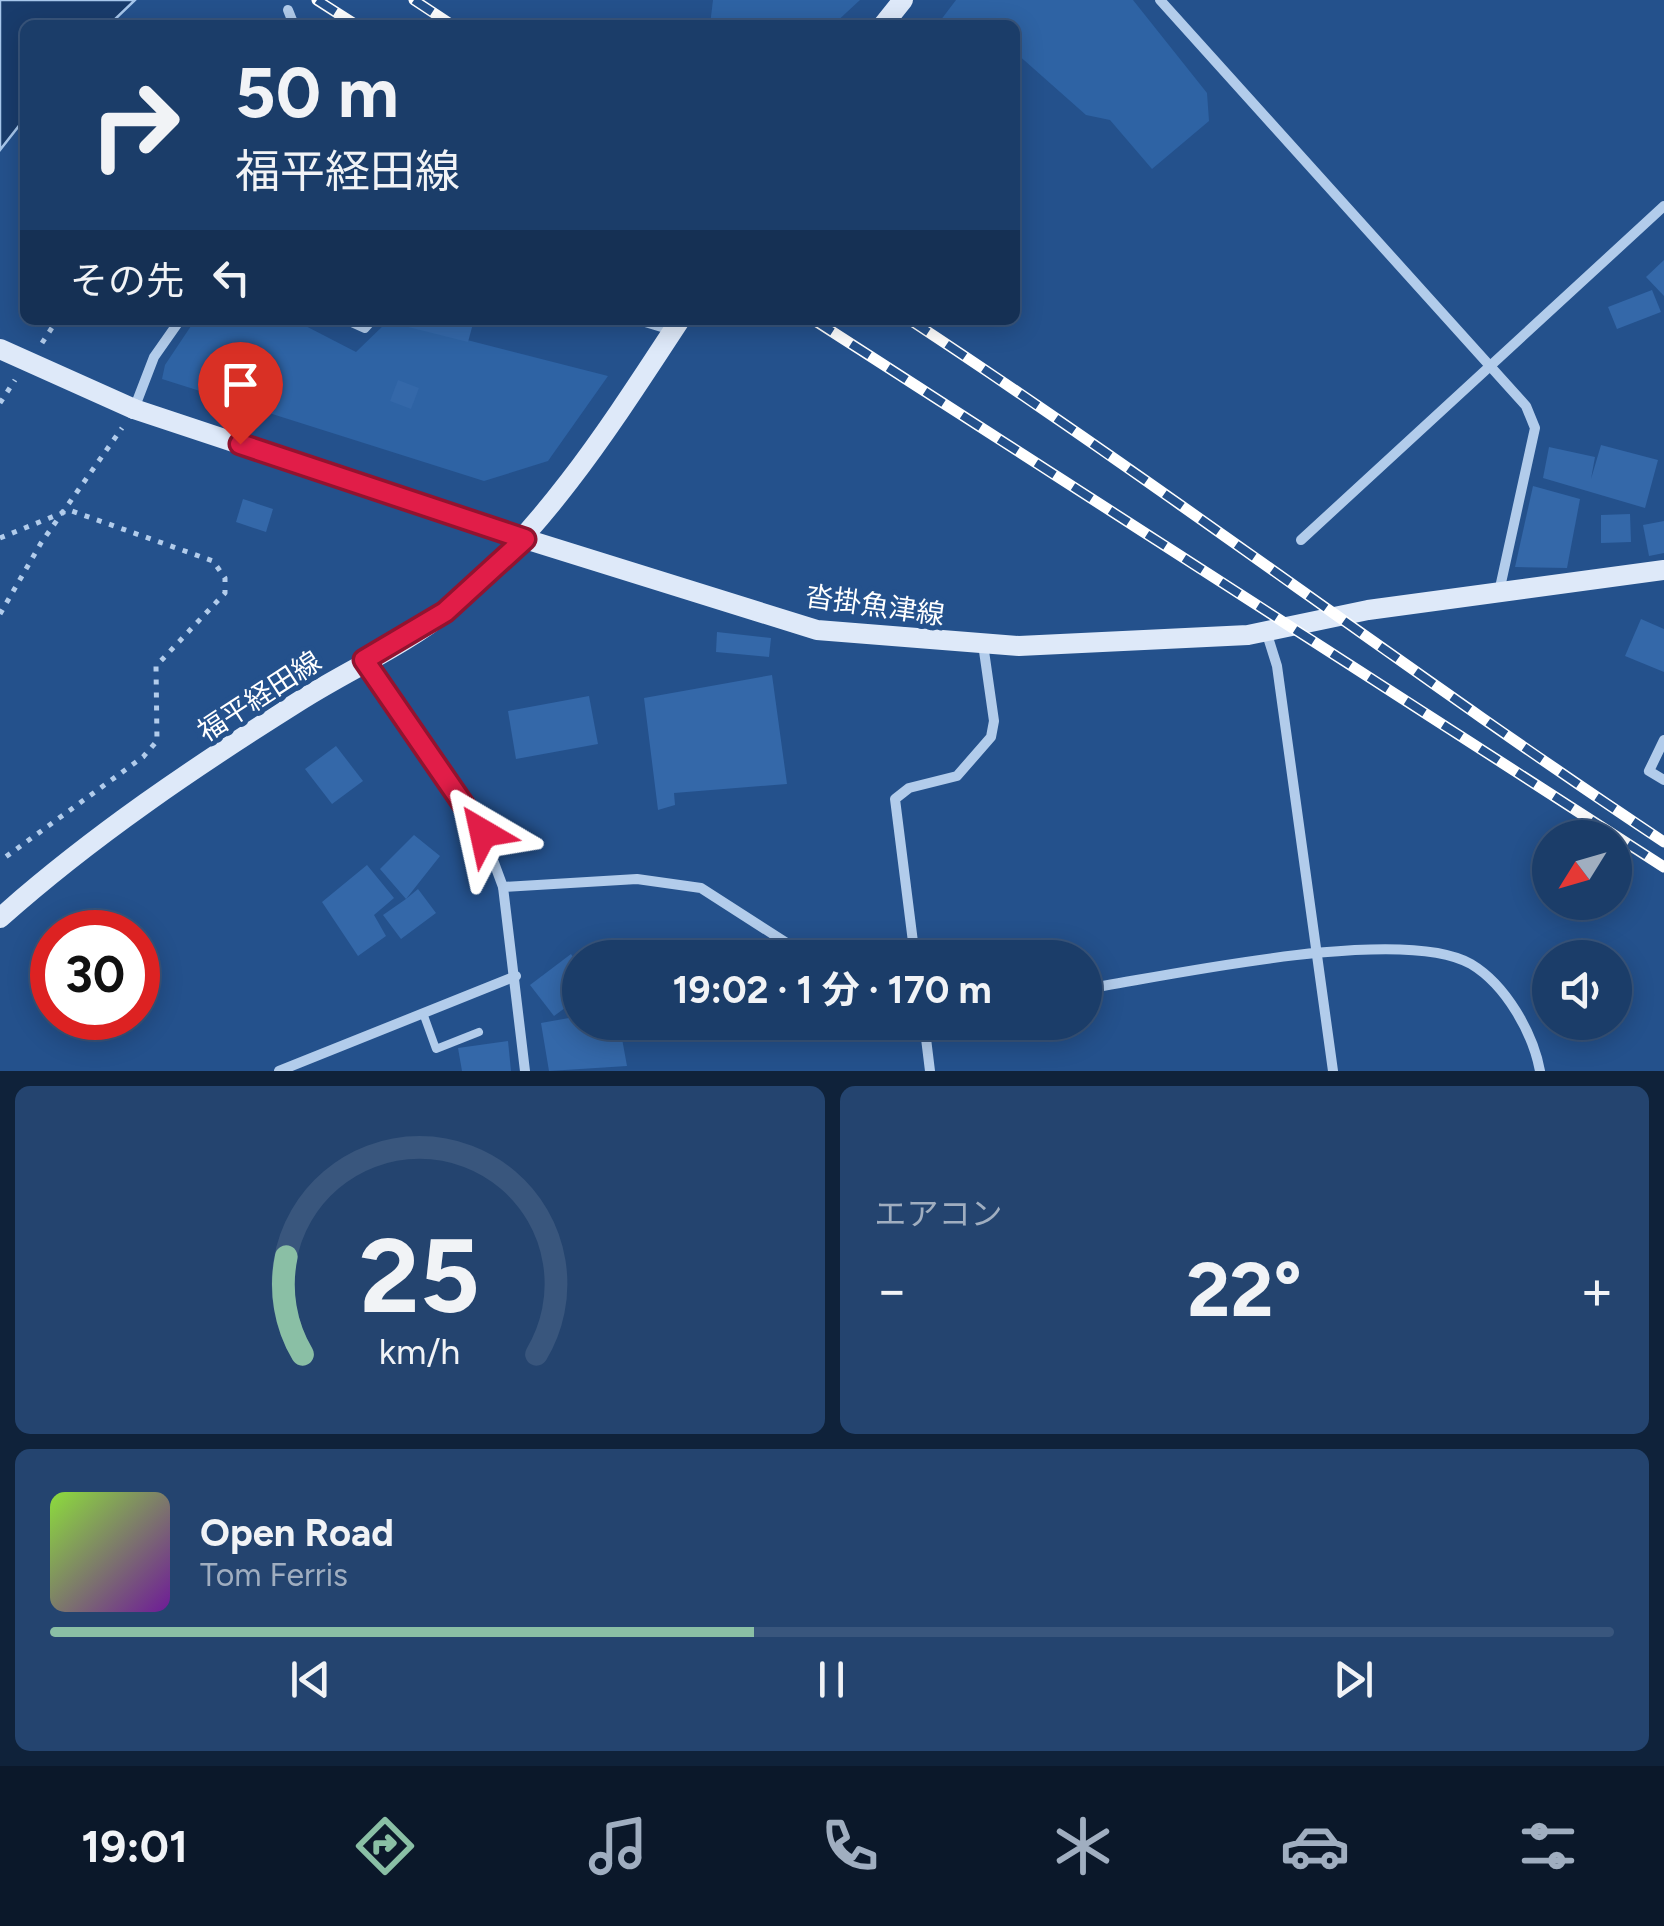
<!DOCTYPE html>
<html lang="ja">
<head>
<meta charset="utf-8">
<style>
	:root { --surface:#1b3d69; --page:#24446f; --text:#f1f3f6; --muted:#a0aec0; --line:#39567d; --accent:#8abfa5 }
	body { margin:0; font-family:Figtree,"Noto Sans JP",sans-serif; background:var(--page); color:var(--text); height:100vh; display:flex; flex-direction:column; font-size:38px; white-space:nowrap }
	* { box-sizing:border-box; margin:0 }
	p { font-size:32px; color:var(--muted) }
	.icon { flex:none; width:55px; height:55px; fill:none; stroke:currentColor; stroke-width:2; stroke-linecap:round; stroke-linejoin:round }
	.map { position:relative; height:1071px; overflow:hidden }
	.sheet { display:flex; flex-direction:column; gap:15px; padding:15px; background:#0f223a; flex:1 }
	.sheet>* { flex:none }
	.guide { position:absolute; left:20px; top:20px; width:1000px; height:305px; border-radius:15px; box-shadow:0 5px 25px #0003,0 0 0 2px var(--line); background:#1b3d69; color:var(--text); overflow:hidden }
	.needle { width:65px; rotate:233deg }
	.controls { position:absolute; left:1532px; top:820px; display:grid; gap:20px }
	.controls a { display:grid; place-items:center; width:100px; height:100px; border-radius:50%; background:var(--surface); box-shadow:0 5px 25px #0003,0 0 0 2px var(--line); font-size:50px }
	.speed { position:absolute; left:30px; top:910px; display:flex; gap:20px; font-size:50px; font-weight:700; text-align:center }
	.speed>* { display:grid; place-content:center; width:130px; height:130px; border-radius:50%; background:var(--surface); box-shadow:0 5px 25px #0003,0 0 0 2px var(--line); line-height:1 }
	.speed .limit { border:15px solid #d22; background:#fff; color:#111 }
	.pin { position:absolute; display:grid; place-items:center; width:85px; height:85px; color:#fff; margin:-102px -42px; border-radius:50% 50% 50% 0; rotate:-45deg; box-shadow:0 0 10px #0007 }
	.pin .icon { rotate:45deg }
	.me { position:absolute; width:110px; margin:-55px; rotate:324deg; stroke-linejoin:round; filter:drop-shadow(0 0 8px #0008) }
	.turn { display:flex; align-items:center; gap:35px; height:210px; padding:0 50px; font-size:45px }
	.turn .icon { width:130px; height:130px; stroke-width:2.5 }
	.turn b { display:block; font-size:70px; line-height:85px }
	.then { display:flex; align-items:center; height:95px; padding:0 50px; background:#0003; gap:20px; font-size:38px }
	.big { font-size:75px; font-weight:700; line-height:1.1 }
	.sheet .widget { flex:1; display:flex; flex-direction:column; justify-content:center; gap:15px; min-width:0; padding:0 35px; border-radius:15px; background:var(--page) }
	.sheet .dial { align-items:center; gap:0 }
	.dial svg { height:260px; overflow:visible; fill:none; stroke:var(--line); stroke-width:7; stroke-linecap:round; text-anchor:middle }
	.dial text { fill:var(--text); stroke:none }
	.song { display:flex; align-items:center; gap:30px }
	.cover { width:120px; height:120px; border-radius:15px; background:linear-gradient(135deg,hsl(90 70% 55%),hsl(280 70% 35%)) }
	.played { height:10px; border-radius:5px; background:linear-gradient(90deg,var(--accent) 45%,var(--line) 45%) }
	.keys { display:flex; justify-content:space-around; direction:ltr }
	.heat { display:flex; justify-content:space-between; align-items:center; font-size:55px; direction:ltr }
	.sheet .tiles { flex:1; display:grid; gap:15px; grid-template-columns:1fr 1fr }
	.widget:last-child { grid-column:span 2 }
	.trip { position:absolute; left:562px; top:940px; width:540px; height:100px; border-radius:50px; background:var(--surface); box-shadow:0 5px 25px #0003,0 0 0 2px var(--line); font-weight:700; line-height:100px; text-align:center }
	.tabs { display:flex; height:160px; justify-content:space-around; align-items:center; background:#0b182a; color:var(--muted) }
	.tabs .icon { width:70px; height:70px }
	.tabs .active { color:var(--accent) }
	.tabs b { font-size:45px; color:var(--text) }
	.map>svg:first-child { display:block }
	.green { fill:#2e63a4 }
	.water { fill:#193c6c; stroke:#a7c7ec; stroke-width:2.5 }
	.building { fill:#3468a9 }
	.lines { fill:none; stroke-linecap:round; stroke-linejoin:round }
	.path { stroke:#b2cceb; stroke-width:5; stroke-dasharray:5 8; stroke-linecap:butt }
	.lane { stroke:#b2cceb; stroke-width:8 }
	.street { stroke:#b2cceb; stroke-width:10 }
	.secondary { stroke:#dee9f9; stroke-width:20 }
	.rail-casing { stroke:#fff; stroke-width:11 }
	.rail { stroke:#24518c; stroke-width:8; stroke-dasharray:22; stroke-linecap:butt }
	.secondary-bridge { stroke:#dee9f9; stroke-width:20 }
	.route-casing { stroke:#92132f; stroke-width:25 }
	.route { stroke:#e11d48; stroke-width:18 }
	.labels { text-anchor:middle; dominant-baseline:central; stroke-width:10; stroke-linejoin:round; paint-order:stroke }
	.street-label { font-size:28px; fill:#fff; stroke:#24518c }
</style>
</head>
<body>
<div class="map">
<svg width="1664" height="1071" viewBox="0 0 1664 1071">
	<rect width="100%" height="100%" fill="#24518c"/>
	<g class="green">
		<polygon points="713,0 860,0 833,25 710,25"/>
		<polygon points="956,0 1133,0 1207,93 1209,121 1152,169 1110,120 1086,115 1015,52 1015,25 937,25"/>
		<polygon points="195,320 294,320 356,352 389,320 608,376 548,461 484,481 162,379 165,365"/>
	</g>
	<polygon class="water" points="0,0 135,0 109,25 25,25 25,118 0,150"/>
	<g class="building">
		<polygon points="1664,260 1664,296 1646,277"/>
		<polygon points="1652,290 1661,312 1617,329 1608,307"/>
		<polygon points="406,320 474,320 468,342 404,326"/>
		<polygon points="398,380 419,388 411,409 390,401"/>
		<polygon points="1601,445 1658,460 1645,508 1543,478 1549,447 1595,457 1591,479"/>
		<polygon points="1533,486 1580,499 1567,568 1515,567"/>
		<polygon points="243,499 273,509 266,532 236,522"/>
		<polygon points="1630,514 1631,542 1601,543 1601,515"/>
		<polygon points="1664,521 1664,553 1649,556 1643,525"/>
		<polygon points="1641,619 1664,629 1664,672 1625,656"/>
		<polygon points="717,632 771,638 769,657 716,652"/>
		<polygon points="772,675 787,784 674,793 675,805 658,810 644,698"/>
		<polygon points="589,696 598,744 516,759 508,711"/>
		<polygon points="336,746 363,781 332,804 305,769"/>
		<polygon points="414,835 440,856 406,899 418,889 436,913 401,939 383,915 406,899 380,869"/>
		<polygon points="367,865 394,898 374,915 386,936 358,956 322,902"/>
		<polygon points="571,954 580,968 580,997 554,1016 530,985"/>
		<polygon points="580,1016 580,1022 619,1022 627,1066 549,1071 541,1023"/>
		<polygon points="508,1041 511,1071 462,1071 458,1048"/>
	</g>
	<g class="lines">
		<g class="path">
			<polyline points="42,343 57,320"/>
			<polyline points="0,403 15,380"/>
			<polyline points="0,538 69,510 213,561 225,578 225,593 156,666 157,741 143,757 0,861"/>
			<polyline points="0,614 41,543 122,428"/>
		</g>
		<g class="lane">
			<polyline points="345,320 365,329 373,320"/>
			<polyline points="635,320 668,330"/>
			<polyline points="423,1013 436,1049 479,1032"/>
		</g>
		<g class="street">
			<polyline points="1160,0 1526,406 1535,428 1499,592"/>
			<polyline points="288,10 294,25"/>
			<polyline points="134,409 154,357 180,320"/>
			<polyline points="1301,540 1664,206"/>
			<polyline points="1266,631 1277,666 1333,1071"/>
			<polyline points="367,663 483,833 503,887 525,1071"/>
			<polyline points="1664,740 1649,771 1664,780"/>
			<polyline points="503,887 637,879 701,888 810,958"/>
			<polyline points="915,958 895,799 909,788 957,776 991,737 994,721 983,644"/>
			<path d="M1085 989C1168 976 1402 924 1471 964 1506 985 1533 1033 1540 1071"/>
			<polyline points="924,1022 930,1071"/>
			<polyline points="279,1071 516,976"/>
		</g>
		<g class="secondary">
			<polyline points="883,25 903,0"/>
			<polyline points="134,409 525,539 817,630 1019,646 1248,635 1368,610 1664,570"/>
			<path d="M0 918C92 836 196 766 301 700 348 670 406 645 449 609 547 527 611 425 680 320"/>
		</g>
		<defs>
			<g id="rail">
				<polyline points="317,0 356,25"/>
				<polyline points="414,0 452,25"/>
				<polyline points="814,320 1664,867"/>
				<path d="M910 320C1166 488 1409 673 1664 842"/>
			</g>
		</defs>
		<use href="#rail" class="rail-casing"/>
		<use href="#rail" class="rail"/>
		<polyline class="secondary-bridge" points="0,349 134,409"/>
	</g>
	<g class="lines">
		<defs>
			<polyline id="route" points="240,444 525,539 445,612 364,660 483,833"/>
		</defs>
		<use href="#route" class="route-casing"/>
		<use href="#route" class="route"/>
	</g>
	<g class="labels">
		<g class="street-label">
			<text transform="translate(875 605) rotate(8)">沓掛魚津線</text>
			<text transform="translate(259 696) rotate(-33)">福平経田線</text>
		</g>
	</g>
</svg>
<div class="controls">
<a><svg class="needle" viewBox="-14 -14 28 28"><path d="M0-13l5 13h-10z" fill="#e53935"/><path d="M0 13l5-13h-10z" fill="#a0aec0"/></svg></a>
<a><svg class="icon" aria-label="sound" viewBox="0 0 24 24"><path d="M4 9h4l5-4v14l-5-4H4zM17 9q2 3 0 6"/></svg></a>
</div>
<div class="speed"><div class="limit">30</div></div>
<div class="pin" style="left:240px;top:444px;background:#d93025"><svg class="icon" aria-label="arrive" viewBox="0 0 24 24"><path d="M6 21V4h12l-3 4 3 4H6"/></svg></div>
<svg class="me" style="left:483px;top:833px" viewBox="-20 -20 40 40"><path d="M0-17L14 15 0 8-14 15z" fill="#e11d48" stroke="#fff" stroke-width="4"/></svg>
<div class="trip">19:02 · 1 分 · 170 m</div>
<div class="guide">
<div class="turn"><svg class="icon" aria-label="right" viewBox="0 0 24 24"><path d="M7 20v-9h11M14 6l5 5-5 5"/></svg><div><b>50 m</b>福平経田線</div></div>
<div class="then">その先<svg class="icon" aria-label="left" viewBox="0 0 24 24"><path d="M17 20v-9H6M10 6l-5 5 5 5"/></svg></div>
</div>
</div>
<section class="sheet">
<div class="tiles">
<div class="widget dial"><svg viewBox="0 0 100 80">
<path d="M14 69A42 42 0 1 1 86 69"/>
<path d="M14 69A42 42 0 0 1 9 39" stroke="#8abfa5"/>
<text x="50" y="56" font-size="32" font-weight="700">25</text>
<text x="50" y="72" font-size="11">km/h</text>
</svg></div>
<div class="widget"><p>エアコン</p>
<div class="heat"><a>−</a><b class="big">22°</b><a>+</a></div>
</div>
<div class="widget">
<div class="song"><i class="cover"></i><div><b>Open Road</b><p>Tom Ferris</p></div></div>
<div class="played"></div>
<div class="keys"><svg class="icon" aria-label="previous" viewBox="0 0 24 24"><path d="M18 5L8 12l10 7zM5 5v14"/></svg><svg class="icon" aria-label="pause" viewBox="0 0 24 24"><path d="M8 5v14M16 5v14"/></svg><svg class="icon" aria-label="next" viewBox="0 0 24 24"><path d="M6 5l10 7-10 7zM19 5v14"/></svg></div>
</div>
</div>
</section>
<nav class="tabs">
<b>19:01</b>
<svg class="icon active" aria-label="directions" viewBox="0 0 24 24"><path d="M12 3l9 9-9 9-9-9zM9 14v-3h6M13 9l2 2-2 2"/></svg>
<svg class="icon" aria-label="music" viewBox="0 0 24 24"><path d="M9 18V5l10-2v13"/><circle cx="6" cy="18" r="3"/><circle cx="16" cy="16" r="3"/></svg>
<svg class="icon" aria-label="phone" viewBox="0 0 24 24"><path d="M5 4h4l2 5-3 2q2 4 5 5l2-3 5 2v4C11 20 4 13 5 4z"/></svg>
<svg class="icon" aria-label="climate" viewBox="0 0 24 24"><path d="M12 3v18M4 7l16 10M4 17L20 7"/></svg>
<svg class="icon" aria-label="car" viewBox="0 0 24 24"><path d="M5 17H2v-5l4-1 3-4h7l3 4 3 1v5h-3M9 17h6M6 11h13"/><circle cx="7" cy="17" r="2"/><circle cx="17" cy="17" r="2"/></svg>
<svg class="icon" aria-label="filters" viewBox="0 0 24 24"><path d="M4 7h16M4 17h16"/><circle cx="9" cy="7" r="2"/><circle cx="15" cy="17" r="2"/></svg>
</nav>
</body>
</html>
